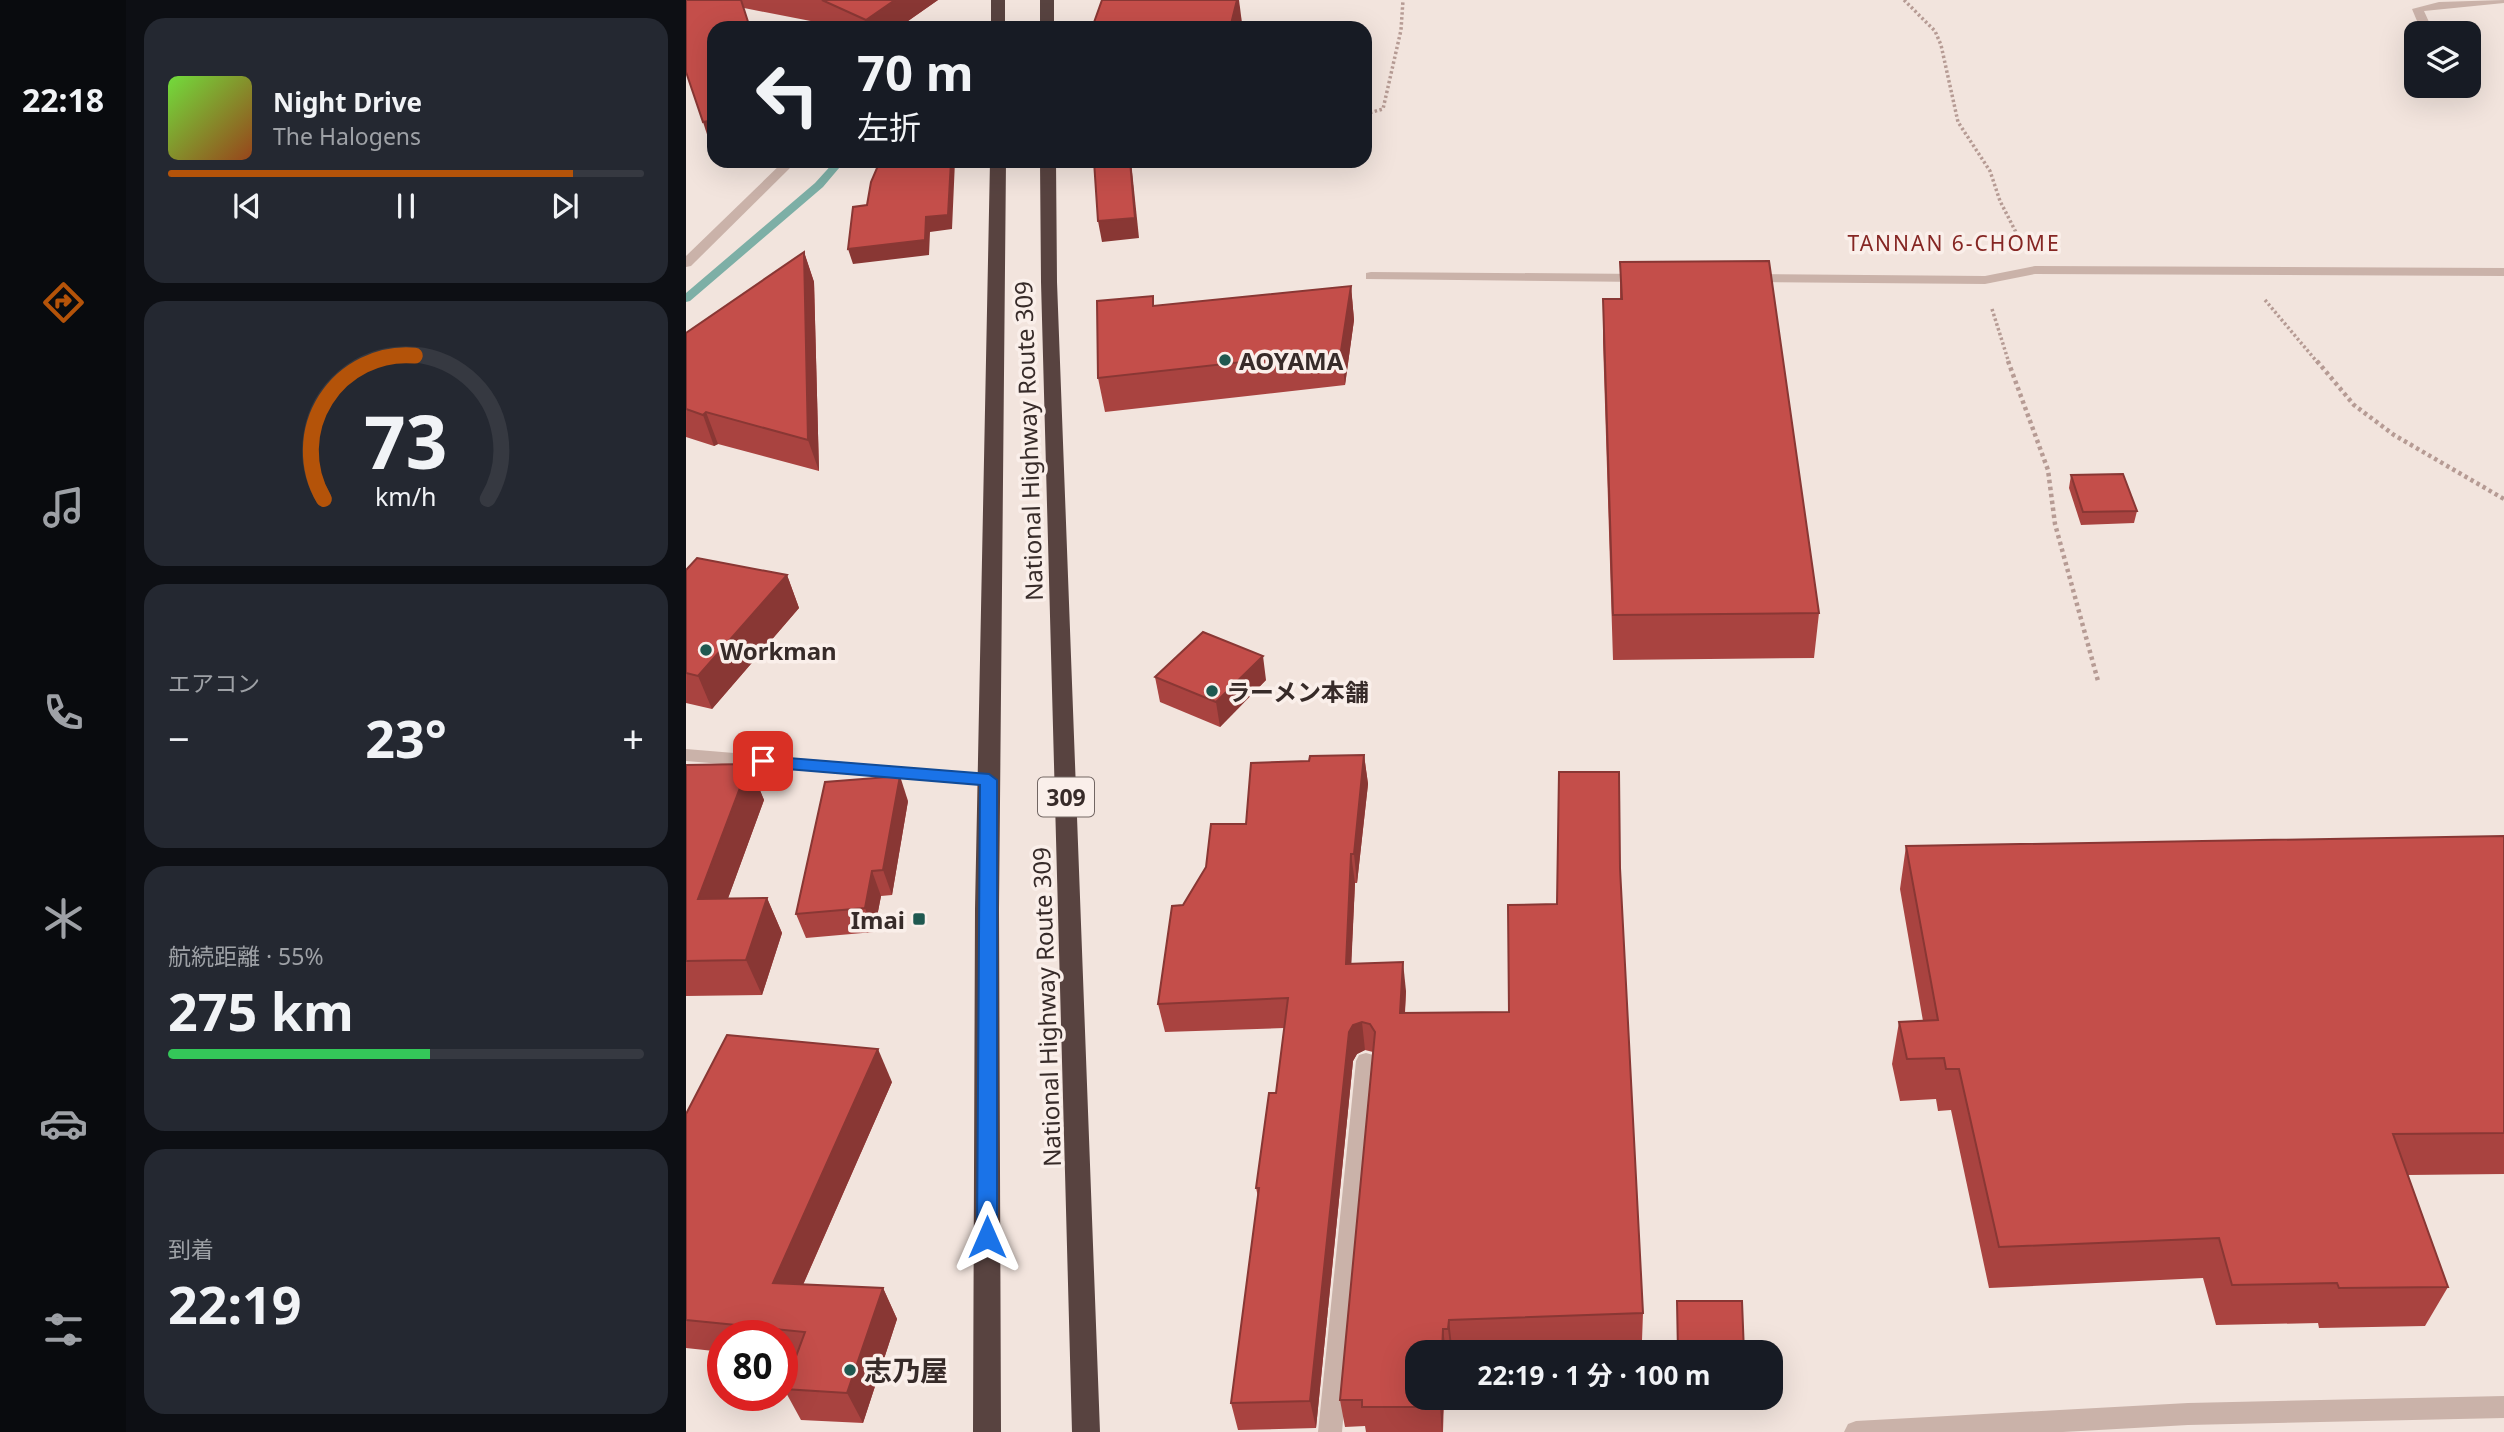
<!DOCTYPE html>
<html lang="ja">
<head>
<meta charset="utf-8">
<style>
	:root { --surface:#171b24; --page:#242831; --text:#f1f3f6; --muted:#9ea1a6; --line:#363941; --accent:#b45309 }
	body { margin:0; font-family:"Noto Sans","Noto Sans JP",sans-serif; background:var(--page); color:var(--text); height:100vh; display:flex; flex-direction:column; font-size:26px; white-space:nowrap }
	* { box-sizing:border-box; margin:0 }
	p { font-size:23px; color:var(--muted) }
	.icon { flex:none; width:38px; height:38px; fill:none; stroke:currentColor; stroke-width:2; stroke-linecap:round; stroke-linejoin:round }
	.map { position:relative; flex:1; overflow:hidden }
	.drawer { display:flex; flex-direction:column; gap:18px; padding:18px; background:#0d0f14; width:560px }
	.drawer>* { flex:none }
	.hud { position:absolute; left:21px; top:21px; width:665px; height:147px; border-radius:21px; box-shadow:0 7px 28px #0002; background:#171b24; color:var(--text); overflow:hidden }
	.buttons { position:absolute; left:1718px; top:21px; display:grid; gap:14px }
	.buttons a { display:grid; place-items:center; width:77px; height:77px; border-radius:14px; background:var(--surface); box-shadow:0 7px 28px #0002; font-size:35px }
	.speed { position:absolute; left:21px; top:1320px; display:flex; gap:14px; font-size:35px; font-weight:700; text-align:center }
	.speed>* { display:grid; place-content:center; width:91px; height:91px; border-radius:50%; background:var(--surface); box-shadow:0 7px 28px #0002; line-height:1 }
	.speed .limit { border:10px solid #d22; background:#fff; color:#111 }
	.pin { position:absolute; display:grid; place-items:center; width:60px; height:60px; color:#fff; margin:-30px; border-radius:14px; box-shadow:0 4px 10px #0006 }
	.me { position:absolute; width:77px; margin:-38px; rotate:0deg; stroke-linejoin:round; filter:drop-shadow(0 0 5px #0008) }
	.turn { display:flex; align-items:center; gap:24px; height:147px; padding:0 35px; font-size:32px }
	.turn .icon { width:91px; height:91px; stroke-width:2.5 }
	.turn b { display:block; font-size:49px; line-height:60px }
	.big { font-size:52px; font-weight:700; line-height:1.1 }
	.drawer .tile { flex:1; display:flex; flex-direction:column; justify-content:center; gap:10px; min-width:0; padding:0 24px; border-radius:21px; background:var(--page) }
	.drawer .dial { align-items:center; gap:0 }
	.dial svg { height:182px; overflow:visible; fill:none; stroke:var(--line); stroke-width:7; stroke-linecap:round; text-anchor:middle }
	.dial text { fill:var(--text); stroke:none }
	.song { display:flex; align-items:center; gap:21px }
	.cover { width:84px; height:84px; border-radius:10px; background:linear-gradient(135deg,hsl(100 70% 55%),hsl(20 70% 35%)) }
	.played { height:7px; border-radius:4px; background:linear-gradient(90deg,var(--accent) 85%,var(--line) 85%) }
	.keys { display:flex; justify-content:space-around; direction:ltr }
	.heat { display:flex; justify-content:space-between; align-items:center; font-size:38px; direction:ltr }
	.charge { height:10px; border-radius:5px; background:linear-gradient(90deg,#34c759 55%,var(--line) 0) }
	.trip { position:absolute; left:719px; top:1340px; width:378px; height:70px; border-radius:21px; background:var(--surface); box-shadow:0 7px 28px #0002; font-weight:700; line-height:70px; text-align:center }
	main { display:flex; flex:1; min-height:0 }
	.dock { display:flex; flex-direction:column; width:126px; justify-content:space-around; align-items:center; background:#090b0e; color:var(--muted) }
	.dock .icon { width:49px; height:49px }
	.dock .on { color:var(--accent) }
	.dock b { font-size:32px; color:var(--text) }
	.map>svg:first-child { display:block }
	.lines { fill:none; stroke-linecap:round; stroke-linejoin:round }
	.stream { fill:#7dafa6; fill-rule:evenodd }
	.path-far1 { stroke:#b69b94; stroke-width:3.5; stroke-dasharray:2.5 2.5; stroke-linecap:butt }
	.path { stroke:#b69b94; stroke-width:4.5; stroke-dasharray:3.5 3.5; stroke-linecap:butt }
	.lane { fill:#cab2a9; fill-rule:evenodd }
	.street { fill:#cab2a9; fill-rule:evenodd }
	.highway { fill:#584340; fill-rule:evenodd }
	.wall { fill:#a94340 }
	.shaded-wall { fill:#893734 }
	.building { fill:#c44e4a; stroke:#893734; stroke-width:2 }
	.route { fill:#1a73e8; stroke:#114b97; stroke-width:2 }
	.poi-dot { fill:#1f5850; stroke:#faefea; stroke-width:2.5 }
	.labels { text-anchor:middle; dominant-baseline:central; stroke-width:7; stroke-linejoin:round; paint-order:stroke }
	.far-neighbourhood-label { font-size:21px; letter-spacing:2px; fill:#852623; stroke:#faefea }
	.shield { fill:#faefea; stroke:#726663; stroke-width:2 }
	.shield-label { font-size:23px; font-weight:bold; fill:#372b29 }
	.poi-label { font-size:24px; font-weight:bold; fill:#372b29; stroke:#faefea; text-anchor:start }
	.street-label { font-size:24px; fill:#372b29; stroke:#faefea }
	.near-poi-label { font-size:28px; font-weight:bold; fill:#372b29; stroke:#faefea; text-anchor:start }
</style>
</head>
<body>
<main>
<nav class="dock">
<b>22:18</b>
<svg class="icon on" aria-label="directions" viewBox="0 0 24 24"><path d="M12 3l9 9-9 9-9-9zM9 14v-3h6M13 9l2 2-2 2"/></svg>
<svg class="icon" aria-label="music" viewBox="0 0 24 24"><path d="M9 18V5l10-2v13"/><circle cx="6" cy="18" r="3"/><circle cx="16" cy="16" r="3"/></svg>
<svg class="icon" aria-label="phone" viewBox="0 0 24 24"><path d="M5 4h4l2 5-3 2q2 4 5 5l2-3 5 2v4C11 20 4 13 5 4z"/></svg>
<svg class="icon" aria-label="climate" viewBox="0 0 24 24"><path d="M12 3v18M4 7l16 10M4 17L20 7"/></svg>
<svg class="icon" aria-label="car" viewBox="0 0 24 24"><path d="M5 17H2v-5l4-1 3-4h7l3 4 3 1v5h-3M9 17h6M6 11h13"/><circle cx="7" cy="17" r="2"/><circle cx="17" cy="17" r="2"/></svg>
<svg class="icon" aria-label="filters" viewBox="0 0 24 24"><path d="M4 7h16M4 17h16"/><circle cx="9" cy="7" r="2"/><circle cx="15" cy="17" r="2"/></svg>
</nav>
<section class="drawer">
<div class="tile">
<div class="song"><i class="cover"></i><div><b>Night Drive</b><p>The Halogens</p></div></div>
<div class="played"></div>
<div class="keys"><svg class="icon" aria-label="previous" viewBox="0 0 24 24"><path d="M18 5L8 12l10 7zM5 5v14"/></svg><svg class="icon" aria-label="pause" viewBox="0 0 24 24"><path d="M8 5v14M16 5v14"/></svg><svg class="icon" aria-label="next" viewBox="0 0 24 24"><path d="M6 5l10 7-10 7zM19 5v14"/></svg></div>
</div>
<div class="tile dial"><svg viewBox="0 0 100 80">
<path d="M14 69A42 42 0 1 1 86 69"/>
<path d="M14 69A42 42 0 0 1 54 6" stroke="#b45309"/>
<text x="50" y="56" font-size="32" font-weight="700">73</text>
<text x="50" y="72" font-size="11">km/h</text>
</svg></div>
<div class="tile"><p>エアコン</p>
<div class="heat"><a>−</a><b class="big">23°</b><a>+</a></div>
</div>
<div class="tile"><p>航続距離 · 55%</p><b class="big">275 km</b><div class="charge"></div></div>
<div class="tile"><p>到着</p><b class="big">22:19</b></div>
</section>
<div class="map">
<svg width="1818" height="1432" viewBox="0 0 1818 1432">
	<rect width="100%" height="100%" fill="#f2e4dd"/>
	<g class="lines">
		<polygon class="stream" points="149,161 159,161 137,187 4,301 0,302 0,293 129,183"/>
		<g class="path-far1">
			<polyline points="1218,0 1249,31 1255,45 1272,122 1304,171 1314,201 1336,244"/>
			<polyline points="679,114 697,109 715,30 717,0"/>
			<polyline points="1579,300 1632,363"/>
			<polyline points="1306,309 1323,363"/>
		</g>
		<g class="path">
			<polyline points="1322,361 1362,470 1369,524 1412,681"/>
			<polyline points="1631,361 1668,405 1708,435 1818,499"/>
		</g>
		<g class="lane">
			<polygon points="1818,0 1818,3 1738,11 1748,33 1736,33 1726,9 1753,2"/>
			<polygon points="0,749 303,774 309,775 312,780 309,785 303,786 0,761"/>
		</g>
		<g class="street">
			<polygon points="98,161 111,161 5,266 0,267 0,256"/>
			<polygon points="1349,266 1818,268 1818,276 1349,274 1299,284 1063,282 1056,278 1063,274 1299,276"/>
			<polygon points="685,272 958,274 965,278 958,282 680,279 680,273"/>
			<polygon points="680,1053 687,1055 690,1061 656,1432 632,1432 670,1061 673,1055"/>
			<polygon points="1818,1396 1818,1418 1502,1425 1377,1432 1158,1432 1162,1424 1170,1421 1502,1403"/>
		</g>
		<g class="highway">
			<rect x="305" y="0" width="14" height="28"/>
			<rect x="354" y="0" width="14" height="28"/>
			<polygon points="304,161 320,161 313,909 315,1432 287,1432 289,909"/>
			<polygon points="354,161 370,161 371,282 414,1432 386,1432 355,282"/>
		</g>
	</g>
	<g class="wall">
		<polygon points="55,0 252,0 212,28 148,28 140,24 58,8"/>
		<polygon points="118,252 128,282 133,471 32,444 28,446 0,437 0,333"/>
		<polygon points="934,262 1133,613 1128,658 927,660 917,341 917,299 934,299"/>
		<polygon points="665,286 668,320 659,385 419,412 412,378 469,306"/>
		<polygon points="1385,475 1451,511 1448,523 1395,525 1383,488"/>
		<polygon points="0,570 101,575 113,608 26,709 0,703"/>
		<polygon points="469,677 580,680 534,727 474,702"/>
		<polygon points="678,755 682,784 671,883 669,883 665,964 720,991 719,1013 823,1012 871,904 934,868 957,1313 956,1340 766,1347 765,1353 732,1353 758,1398 757,1432 680,1432 679,1426 659,1427 654,1400 687,1052 679,1050 671,1054 667,1061 630,1428 552,1430 545,1403 572,1197 570,1188 590,1093 598,1028 479,1032 472,1004 497,905 560,824 623,761"/>
		<polygon points="63,764 78,800 42,898 81,898 96,933 76,995 0,996 0,765"/>
		<polygon points="222,801 206,895 195,896 188,932 120,938 110,914"/>
		<polygon points="1818,836 1818,1174 1722,1175 1762,1287 1739,1326 1633,1328 1632,1323 1530,1325 1517,1278 1303,1288 1265,1110 1252,1111 1250,1099 1214,1101 1206,1064 1213,1022 1237,1021 1214,889 1220,846"/>
		<polygon points="206,1082 117,1285 197,1288 211,1319 177,1423 115,1420 98,1389 109,1360 96,1359 96,1335 37,1335 37,1352 0,1348 0,1114"/>
		<polygon points="991,1301 1058,1353 991,1353"/>
	</g>
	<g class="shaded-wall">
		<polygon points="209,0 252,0 212,28 182,28 180,20"/>
		<polygon points="551,0 553,0 556,23 555,28 544,28"/>
		<polygon points="28,120 28,156 17,122"/>
		<polygon points="265,161 269,161 266,229 244,232 243,255 167,264 162,249 240,217"/>
		<polygon points="444,161 445,161 453,238 416,242 412,221"/>
		<polygon points="118,252 128,282 133,471 122,440"/>
		<polygon points="665,286 668,320 659,385 655,351"/>
		<polygon points="20,412 32,444 28,446 17,415"/>
		<polygon points="101,575 113,608 26,709 12,676"/>
		<polygon points="577,656 580,680 534,727 530,702"/>
		<polygon points="678,755 682,784 671,883 668,854"/>
		<polygon points="63,764 78,800 29,934 12,899"/>
		<polygon points="214,776 222,801 206,895 197,870"/>
		<polygon points="665,854 669,883 664,993 660,964"/>
		<polygon points="186,871 195,896 188,932 179,908"/>
		<polygon points="81,898 96,933 76,995 60,960"/>
		<polygon points="717,962 720,991 717,1042 714,1013"/>
		<polygon points="676,1022 679,1050 671,1054 667,1061 630,1428 624,1401 663,1032 667,1025"/>
		<polygon points="192,1049 206,1082 104,1314 87,1283"/>
		<polygon points="197,1288 211,1319 177,1423 161,1393"/>
		<polygon points="763,1320 766,1347 765,1353 762,1329"/>
		<polygon points="757,1329 760,1353 756,1353"/>
		<polygon points="754,1398 758,1398 756,1432 754,1407"/>
	</g>
	<g class="building">
		<polygon points="0,0 55,0 64,28 28,28 28,120 17,122 0,72"/>
		<polygon points="136,0 209,0 180,20"/>
		<polygon points="416,0 551,0 544,28 406,28"/>
		<polygon points="194,161 265,161 262,215 240,217 239,240 162,249 167,207 181,205 185,182"/>
		<polygon points="408,161 444,161 449,218 412,221"/>
		<polygon points="118,252 122,440 20,412 17,415 0,409 0,333"/>
		<polygon points="1083,261 1133,613 927,615 917,299 936,299 934,262"/>
		<polygon points="665,286 655,351 412,378 411,301 467,296 467,306"/>
		<polygon points="1437,474 1451,511 1397,512 1385,475"/>
		<polygon points="11,558 101,575 12,676 0,673 0,570"/>
		<polygon points="517,632 577,656 530,702 469,677"/>
		<polygon points="678,755 668,854 665,854 660,964 717,962 714,1013 823,1012 822,905 871,904 873,772 933,772 934,868 957,1313 763,1320 762,1329 757,1329 756,1353 732,1353 732,1398 754,1398 754,1407 676,1407 676,1400 654,1400 689,1032 684,1024 676,1022 667,1025 663,1032 624,1401 545,1403 573,1188 570,1188 583,1093 590,1093 602,998 472,1004 486,906 497,905 520,867 525,824 560,824 565,763 623,761 624,756"/>
		<polygon points="63,764 12,899 81,898 60,960 0,961 0,765"/>
		<polygon points="214,776 197,870 186,871 179,908 110,914 139,782"/>
		<polygon points="1818,836 1818,1133 1707,1134 1762,1287 1653,1288 1651,1283 1546,1285 1533,1238 1313,1247 1273,1069 1260,1069 1258,1058 1221,1059 1213,1022 1252,1020 1220,846"/>
		<polygon points="41,1035 192,1049 87,1283 197,1288 161,1393 98,1389 119,1332 0,1320 0,1114"/>
		<polygon points="991,1301 1056,1301 1058,1353 992,1353"/>
	</g>
	<polygon class="route" points="77,756 303,774 311,780 311,1237 308,1243 301,1246 294,1243 291,1237 294,785 77,767 69,761"/>
	<g class="poi-dot">
		<circle cx="539" cy="360" r="7"/>
		<circle cx="20" cy="650" r="7"/>
		<circle cx="526" cy="691" r="7"/>
		<rect x="226" y="912" width="14" height="14" rx="3.5"/>
		<circle cx="164" cy="1370" r="7"/>
	</g>
	<g class="labels">
		<g class="far-neighbourhood-label">
			<text x="1268" y="243">TANNAN 6-CHOME</text>
		</g>
		<rect class="shield" x="352" y="777.5" width="56" height="39" rx="5"/>
		<g class="shield-label">
			<text x="380" y="797">309</text>
		</g>
		<g class="poi-label">
			<text x="553" y="360">AOYAMA</text>
			<text x="34" y="650">Workman</text>
			<text x="540" y="691">ラーメン本舗</text>
			<text x="219" y="919" text-anchor="end">Imai</text>
		</g>
		<g class="street-label">
			<text transform="translate(342 441) rotate(-92)">National Highway Route 309</text>
			<text transform="translate(360 1007) rotate(-92)">National Highway Route 309</text>
		</g>
		<g class="near-poi-label">
			<text x="178" y="1370">志乃屋</text>
		</g>
	</g>
</svg>
<div class="buttons">
<a><svg class="icon" aria-label="layers" viewBox="0 0 24 24"><path d="M12 4l9 5-9 5-9-5zM3 14l9 5 9-5"/></svg></a>
</div>
<div class="speed"><div class="limit">80</div></div>
<div class="pin" style="left:77px;top:761px;background:#d93025"><svg class="icon" aria-label="arrive" viewBox="0 0 24 24"><path d="M6 21V4h12l-3 4 3 4H6"/></svg></div>
<svg class="me" style="left:301px;top:1237px" viewBox="-20 -20 40 40"><path d="M0-17L14 15 0 8-14 15z" fill="#1a73e8" stroke="#fff" stroke-width="4"/></svg>
<div class="trip">22:19 · 1 分 · 100 m</div>
<div class="hud">
<div class="turn"><svg class="icon" aria-label="left" viewBox="0 0 24 24"><path d="M17 20v-9H6M10 6l-5 5 5 5"/></svg><div><b>70 m</b>左折</div></div>
</div>
</div>
</main>
</body>
</html>
